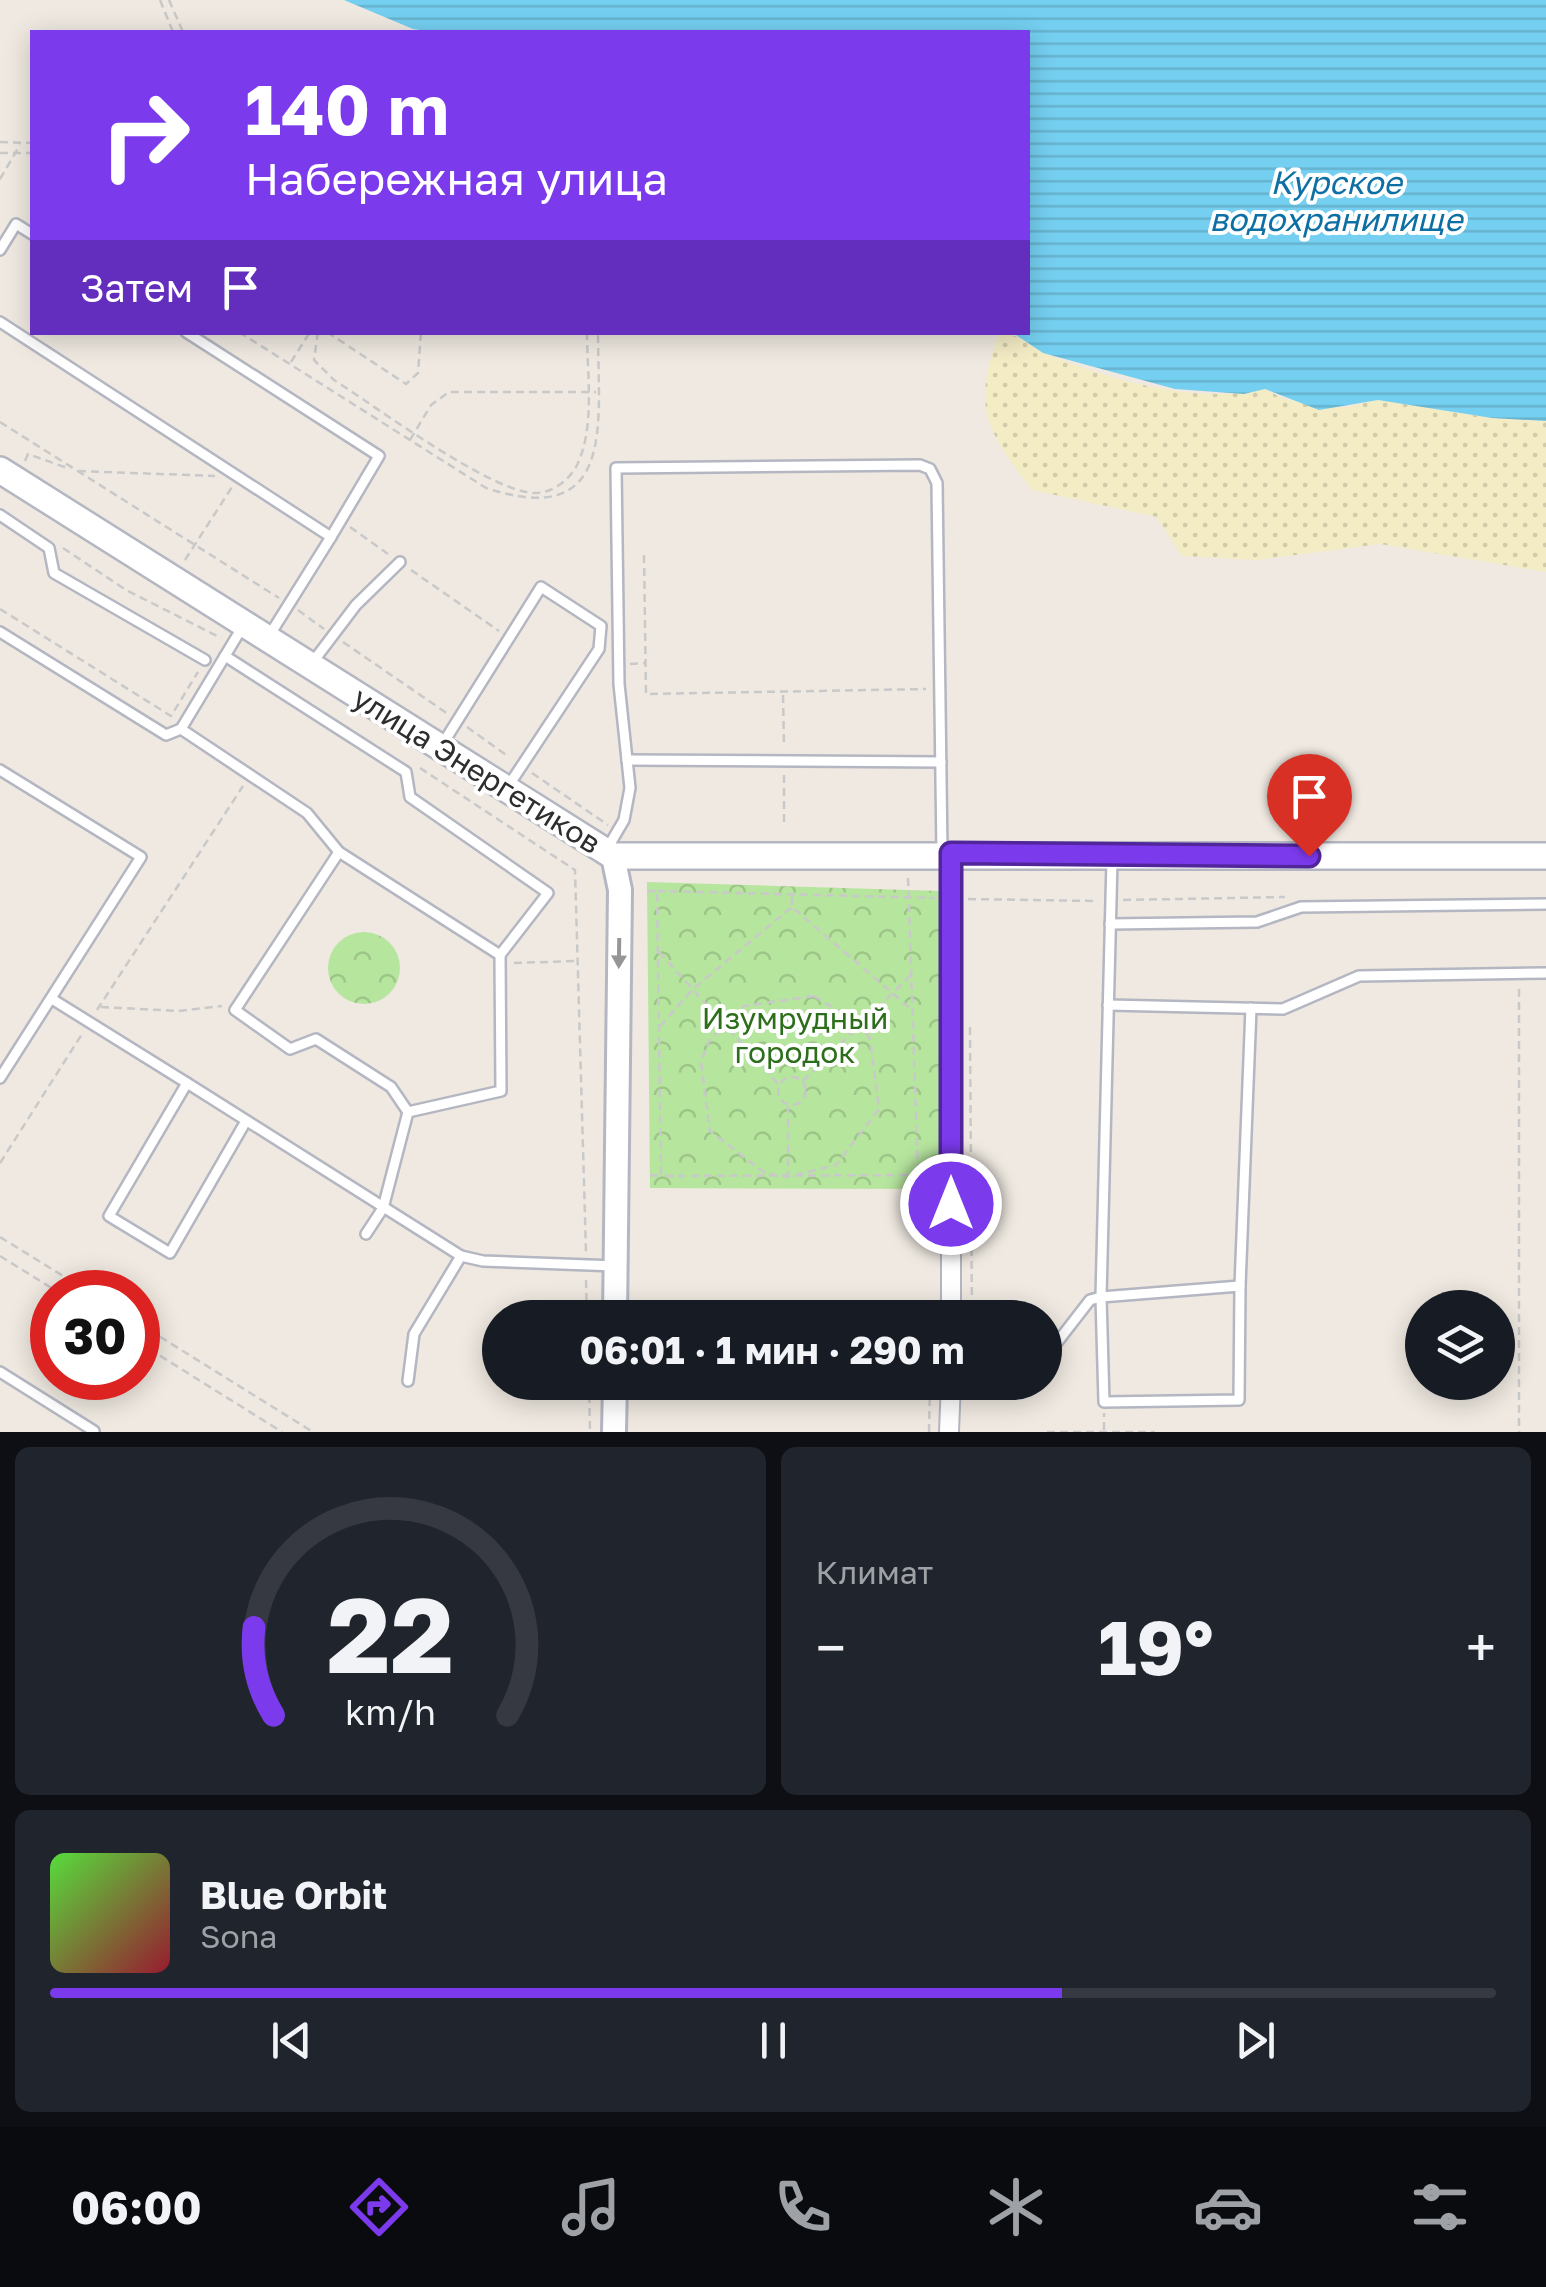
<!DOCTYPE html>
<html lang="ru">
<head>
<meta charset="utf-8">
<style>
	:root { --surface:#171b24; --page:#20242c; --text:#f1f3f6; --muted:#9ea1a6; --line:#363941; --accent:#7c3aed }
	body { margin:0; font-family:"Golos Text",sans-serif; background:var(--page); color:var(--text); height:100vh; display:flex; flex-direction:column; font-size:38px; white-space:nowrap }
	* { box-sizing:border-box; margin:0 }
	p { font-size:32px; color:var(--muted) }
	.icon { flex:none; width:55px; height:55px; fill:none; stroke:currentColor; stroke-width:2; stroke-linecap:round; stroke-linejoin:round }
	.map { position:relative; height:1432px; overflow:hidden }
	.side { display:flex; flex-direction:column; gap:15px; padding:15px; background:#0d0f14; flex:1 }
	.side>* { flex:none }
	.banner { position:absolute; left:30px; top:30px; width:1000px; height:305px; border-radius:0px; box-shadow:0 5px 25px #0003; background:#7c3aed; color:#fff; overflow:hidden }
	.fabs { position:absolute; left:1405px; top:1290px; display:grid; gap:20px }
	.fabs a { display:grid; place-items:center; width:110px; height:110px; border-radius:50%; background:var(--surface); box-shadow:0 5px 25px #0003; font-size:50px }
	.speed { position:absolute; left:30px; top:1270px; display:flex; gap:20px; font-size:50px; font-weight:700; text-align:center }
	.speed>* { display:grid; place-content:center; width:130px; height:130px; border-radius:50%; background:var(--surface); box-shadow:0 5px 25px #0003; line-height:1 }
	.speed .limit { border:15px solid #d22; background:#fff; color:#111 }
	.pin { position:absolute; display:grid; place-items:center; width:85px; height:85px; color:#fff; margin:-102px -42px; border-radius:50% 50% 50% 0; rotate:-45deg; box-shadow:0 0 10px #0007 }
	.pin .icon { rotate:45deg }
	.me { position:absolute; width:110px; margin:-55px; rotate:0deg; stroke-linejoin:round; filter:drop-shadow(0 0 8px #0008) }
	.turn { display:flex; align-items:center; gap:35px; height:210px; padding:0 50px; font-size:45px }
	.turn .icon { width:130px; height:130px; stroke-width:2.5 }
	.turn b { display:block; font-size:70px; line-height:85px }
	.then { display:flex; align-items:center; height:95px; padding:0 50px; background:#0003; gap:20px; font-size:38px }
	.big { font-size:75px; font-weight:700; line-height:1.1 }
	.side .widget { flex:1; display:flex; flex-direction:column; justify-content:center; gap:15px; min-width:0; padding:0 35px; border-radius:15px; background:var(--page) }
	.side .dial { align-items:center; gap:0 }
	.dial svg { height:260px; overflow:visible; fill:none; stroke:var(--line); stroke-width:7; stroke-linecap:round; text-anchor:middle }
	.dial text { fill:var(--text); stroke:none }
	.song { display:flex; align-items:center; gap:30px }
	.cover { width:120px; height:120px; border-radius:15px; background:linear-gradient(135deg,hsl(110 70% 55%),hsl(350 70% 35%)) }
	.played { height:10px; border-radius:5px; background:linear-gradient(90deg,var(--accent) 70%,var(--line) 70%) }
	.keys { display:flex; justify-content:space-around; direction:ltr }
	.heat { display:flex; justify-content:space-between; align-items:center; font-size:55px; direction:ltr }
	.side .tiles { flex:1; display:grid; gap:15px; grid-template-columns:1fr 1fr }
	.widget:last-child { grid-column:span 2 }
	.trip { position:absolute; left:482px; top:1300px; width:580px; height:100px; border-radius:50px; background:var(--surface); box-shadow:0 5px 25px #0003; font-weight:700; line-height:100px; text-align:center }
	.tab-bar { display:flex; height:160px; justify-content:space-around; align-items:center; background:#090b0e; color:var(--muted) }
	.tab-bar .icon { width:70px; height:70px }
	.tab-bar .selected { color:var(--accent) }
	.tab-bar b { font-size:45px; color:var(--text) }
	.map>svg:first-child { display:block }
	.sand { fill:url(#sand-dots) }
	.park { fill:url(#park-crowns) }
	.water { fill:url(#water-rules) }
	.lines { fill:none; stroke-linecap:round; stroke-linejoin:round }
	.service-casing { stroke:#b4b7c1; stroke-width:14 }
	.minor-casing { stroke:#b4b7c1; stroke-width:22 }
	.tertiary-casing { stroke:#b4b7c1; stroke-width:28 }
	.secondary-casing { stroke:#b4b7c1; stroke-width:30 }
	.path { stroke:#c9c9c9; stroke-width:2.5; stroke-dasharray:8 5; stroke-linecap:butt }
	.service { stroke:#fff; stroke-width:9 }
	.minor { stroke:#fff; stroke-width:18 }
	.tertiary { stroke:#fff; stroke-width:22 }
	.secondary { stroke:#fff; stroke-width:25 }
	.oneway { fill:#969696 }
	.route-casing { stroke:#51269a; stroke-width:25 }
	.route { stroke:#7c3aed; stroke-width:18 }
	.labels { text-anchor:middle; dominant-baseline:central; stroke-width:8; stroke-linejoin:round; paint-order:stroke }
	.street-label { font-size:30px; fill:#2e2e2e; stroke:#fff }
	.park-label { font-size:30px; fill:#2c6e1b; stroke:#fff }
	.water-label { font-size:32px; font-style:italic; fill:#0d6fa3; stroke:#fff }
</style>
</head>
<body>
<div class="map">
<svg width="1546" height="1432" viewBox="0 0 1546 1432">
	<defs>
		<pattern id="sand-dots" width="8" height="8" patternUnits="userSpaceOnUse" patternTransform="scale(2.5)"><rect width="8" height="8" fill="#f3ecc5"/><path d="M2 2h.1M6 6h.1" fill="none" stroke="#d1cbaa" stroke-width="1.8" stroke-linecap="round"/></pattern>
		<pattern id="park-crowns" width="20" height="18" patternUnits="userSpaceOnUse" patternTransform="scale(2.5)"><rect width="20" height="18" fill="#b6e59e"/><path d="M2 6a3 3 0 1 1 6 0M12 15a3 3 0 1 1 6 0" fill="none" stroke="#9dc588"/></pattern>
		<pattern id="water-rules" width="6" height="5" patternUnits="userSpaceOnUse" patternTransform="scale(2.5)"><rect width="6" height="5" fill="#75cff0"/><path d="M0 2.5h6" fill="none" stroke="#66b2ce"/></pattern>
	</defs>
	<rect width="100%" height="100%" fill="#efe9e1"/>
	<path class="sand" d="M999 333C1020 333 1029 347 1047 354 1109 380 1198 405 1265 389L1284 399 1343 408 1378 400 1492 418 1546 421V572L1380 544 1256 560 1182 556 1157 517 1032 490C985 428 972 409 999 333Z"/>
	<g class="park">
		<polygon points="647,882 940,891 943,1189 650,1188"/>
		<circle cx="364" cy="968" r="36"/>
	</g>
	<polygon class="water" points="344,0 1546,0 1546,421 1492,418 1378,400 1319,410 1265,389 1244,394 1175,389 1043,353 1013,333 1028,332 1028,32 435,32 413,29"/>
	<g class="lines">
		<defs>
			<g id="service">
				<polyline points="0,250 16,224 32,234"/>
				<polyline points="0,322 331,537 269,636"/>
				<polyline points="186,332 379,456 331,537"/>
				<polyline points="0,515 49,548 54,573 205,660"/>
				<polyline points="243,626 181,729 307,813 339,852 500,955 501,1091 408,1112 383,1208 366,1234"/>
				<polyline points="0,632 166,735 181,729"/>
				<polyline points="225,656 406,772 410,797 548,893 500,955"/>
				<polyline points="312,663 356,605 400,562"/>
				<polyline points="442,745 541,587 601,626 599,649 509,785"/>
				<polyline points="627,760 941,762"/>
				<polyline points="0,770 141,857 0,1078"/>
				<polyline points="607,849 624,820 630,788 619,684 616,468 920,465 930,469 937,483 942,853"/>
				<polyline points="339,852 235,1010 290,1049 316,1039 391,1087 408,1112"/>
				<polyline points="1110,924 1257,922 1301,907 1546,904"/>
				<polyline points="52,999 187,1083"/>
				<polyline points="1108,1005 1283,1009 1359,976 1546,973"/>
				<polyline points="246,1121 170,1253 109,1216 187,1083 461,1256 483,1261 616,1266"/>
				<polygon points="1240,1286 1239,1400 1104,1402 1101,1297"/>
				<polyline points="1240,1286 1251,1008"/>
				<polyline points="1045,1358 1090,1300 1101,1297 1112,860"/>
				<polyline points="0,1372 94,1431"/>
				<polyline points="408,1381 414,1334 461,1256"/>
			</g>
			<g id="minor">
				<polyline points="951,1318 951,853"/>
				<polyline points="949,1432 951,1382"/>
			</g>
			<g id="tertiary">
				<polyline points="613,856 620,890 615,1318"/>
				<polyline points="614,1432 615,1382"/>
			</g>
			<polyline id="secondary" points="0,470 613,856 1546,856"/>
		</defs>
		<use href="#service" class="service-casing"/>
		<use href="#minor" class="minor-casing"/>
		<use href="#tertiary" class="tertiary-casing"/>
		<use href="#secondary" class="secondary-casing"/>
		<g class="path">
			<polyline points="160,0 173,32"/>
			<polyline points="169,0 183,32"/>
			<polyline points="0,142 32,143"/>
			<polyline points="0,153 32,153"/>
			<polyline points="0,179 20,145"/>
			<path d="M239 332 486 488C617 531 598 423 598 332"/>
			<path d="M318 332 314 360 334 380C375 406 492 493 535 493 553 493 571 479 578 463 595 425 587 373 587 332"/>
			<polyline points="327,332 406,384 418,373 421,332"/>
			<polyline points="291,362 310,332"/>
			<polyline points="0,422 279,598"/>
			<polyline points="410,440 431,405 449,392 596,392"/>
			<polyline points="25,461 28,454 70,469"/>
			<polyline points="78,471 215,476"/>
			<polyline points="350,527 388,554"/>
			<polyline points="63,548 126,590 221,638"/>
			<polyline points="644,555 646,694 926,689"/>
			<polyline points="185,560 232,487"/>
			<polyline points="411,570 499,631"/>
			<polyline points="0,609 171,716 198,672"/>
			<polyline points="298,610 324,629"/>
			<polyline points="343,642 448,714"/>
			<polyline points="630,664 645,663"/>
			<polyline points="783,695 784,747"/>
			<polyline points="467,727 509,757"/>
			<polyline points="420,768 575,870 586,1252"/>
			<polyline points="532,773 608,825"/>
			<polyline points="784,775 784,824"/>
			<polyline points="908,878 918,1175"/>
			<polyline points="647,891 657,891 661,1176 934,1175"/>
			<polyline points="657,891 935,898"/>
			<polyline points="792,897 792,907 911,1009"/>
			<polyline points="968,899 1095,901"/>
			<polyline points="1123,900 1285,897"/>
			<polyline points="659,952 779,1085"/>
			<polyline points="514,963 576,961"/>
			<polyline points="1519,989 1519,1432"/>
			<polygon points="814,996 861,1025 870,1039 879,1109 836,1165 788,1177 766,1174 710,1131 701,1062 709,1041 744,1006"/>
			<polyline points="101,1007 178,1011 222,1006"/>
			<polyline points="97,1010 243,786"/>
			<polyline points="660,1026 693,989 792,907"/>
			<polyline points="970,1027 972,1318"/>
			<circle cx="792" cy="1091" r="14"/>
			<polyline points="803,1081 910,976"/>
			<polyline points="788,1106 788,1177"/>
			<polyline points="0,1163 82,1034"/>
			<polyline points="650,1175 659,1176"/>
			<polyline points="0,1237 89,1292"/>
			<polyline points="0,1256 58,1292"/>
			<polyline points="586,1280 587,1318"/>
			<polyline points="932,1318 932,1301"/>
			<polyline points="138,1323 313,1432"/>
			<polyline points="138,1342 282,1432"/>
			<polyline points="589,1382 590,1432"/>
			<polyline points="1104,1430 1104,1413"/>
			<polyline points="929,1432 930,1382"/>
			<polyline points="1047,1432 1155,1432"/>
		</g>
		<use href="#service" class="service"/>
		<use href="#minor" class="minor"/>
		<use href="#tertiary" class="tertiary"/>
		<use href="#secondary" class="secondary"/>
	</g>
	<defs><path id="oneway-solid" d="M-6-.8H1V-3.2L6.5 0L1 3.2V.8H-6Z" transform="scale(2.5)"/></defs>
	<use class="oneway" href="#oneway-solid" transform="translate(619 953) rotate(91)"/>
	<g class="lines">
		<defs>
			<polyline id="route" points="951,1204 951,853 1309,856"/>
		</defs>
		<use href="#route" class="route-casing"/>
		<use href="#route" class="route"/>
	</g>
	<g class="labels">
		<g class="street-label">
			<text transform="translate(477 770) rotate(32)">улица Энергетиков</text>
		</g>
		<g class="park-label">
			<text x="795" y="1018">Изумрудный<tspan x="795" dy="34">городок</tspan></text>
		</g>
		<g class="water-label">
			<text x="1336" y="182">Курское<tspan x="1336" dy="37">водохранилище</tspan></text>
		</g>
	</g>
</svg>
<div class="fabs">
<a><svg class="icon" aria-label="layers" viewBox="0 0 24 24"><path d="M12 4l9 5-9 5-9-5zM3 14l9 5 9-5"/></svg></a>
</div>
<div class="speed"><div class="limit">30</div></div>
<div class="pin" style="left:1309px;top:856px;background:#d93025"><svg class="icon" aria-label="arrive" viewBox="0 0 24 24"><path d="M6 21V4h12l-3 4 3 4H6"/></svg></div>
<svg class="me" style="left:951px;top:1204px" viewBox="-20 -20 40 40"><circle r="17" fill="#7c3aed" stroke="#fff" stroke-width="3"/><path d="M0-11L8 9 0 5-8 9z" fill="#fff"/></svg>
<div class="trip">06:01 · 1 мин · 290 m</div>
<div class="banner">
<div class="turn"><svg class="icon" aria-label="right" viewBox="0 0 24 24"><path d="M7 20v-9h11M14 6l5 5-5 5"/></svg><div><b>140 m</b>Набережная улица</div></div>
<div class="then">Затем<svg class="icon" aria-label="arrive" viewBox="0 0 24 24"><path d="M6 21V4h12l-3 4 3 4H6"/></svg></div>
</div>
</div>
<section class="side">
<div class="tiles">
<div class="widget dial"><svg viewBox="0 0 100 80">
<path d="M14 69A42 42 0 1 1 86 69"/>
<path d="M14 69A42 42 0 0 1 8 42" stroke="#7c3aed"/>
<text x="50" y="56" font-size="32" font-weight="700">22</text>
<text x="50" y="72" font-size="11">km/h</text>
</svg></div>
<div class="widget"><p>Климат</p>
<div class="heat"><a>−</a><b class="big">19°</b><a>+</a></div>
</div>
<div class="widget">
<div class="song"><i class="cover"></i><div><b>Blue Orbit</b><p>Sona</p></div></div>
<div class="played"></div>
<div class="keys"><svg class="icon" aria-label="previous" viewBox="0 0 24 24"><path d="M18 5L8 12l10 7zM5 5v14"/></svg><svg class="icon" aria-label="pause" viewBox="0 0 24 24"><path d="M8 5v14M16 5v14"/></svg><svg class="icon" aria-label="next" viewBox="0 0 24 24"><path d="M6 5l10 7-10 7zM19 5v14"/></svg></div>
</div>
</div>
</section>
<nav class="tab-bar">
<b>06:00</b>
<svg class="icon selected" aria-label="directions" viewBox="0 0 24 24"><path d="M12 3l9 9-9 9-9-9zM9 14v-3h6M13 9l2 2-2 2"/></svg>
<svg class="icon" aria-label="music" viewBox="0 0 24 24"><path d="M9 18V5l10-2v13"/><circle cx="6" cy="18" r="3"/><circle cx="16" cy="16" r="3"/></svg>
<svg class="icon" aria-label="phone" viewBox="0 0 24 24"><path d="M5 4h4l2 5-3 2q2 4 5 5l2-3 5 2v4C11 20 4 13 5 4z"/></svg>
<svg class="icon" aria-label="climate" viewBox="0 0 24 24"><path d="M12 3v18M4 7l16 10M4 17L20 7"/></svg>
<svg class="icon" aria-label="car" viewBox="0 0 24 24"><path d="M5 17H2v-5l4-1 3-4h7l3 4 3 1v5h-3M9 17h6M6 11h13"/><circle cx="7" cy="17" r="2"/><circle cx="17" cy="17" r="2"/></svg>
<svg class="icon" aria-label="filters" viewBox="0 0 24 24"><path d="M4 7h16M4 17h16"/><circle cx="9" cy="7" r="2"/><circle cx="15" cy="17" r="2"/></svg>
</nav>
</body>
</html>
